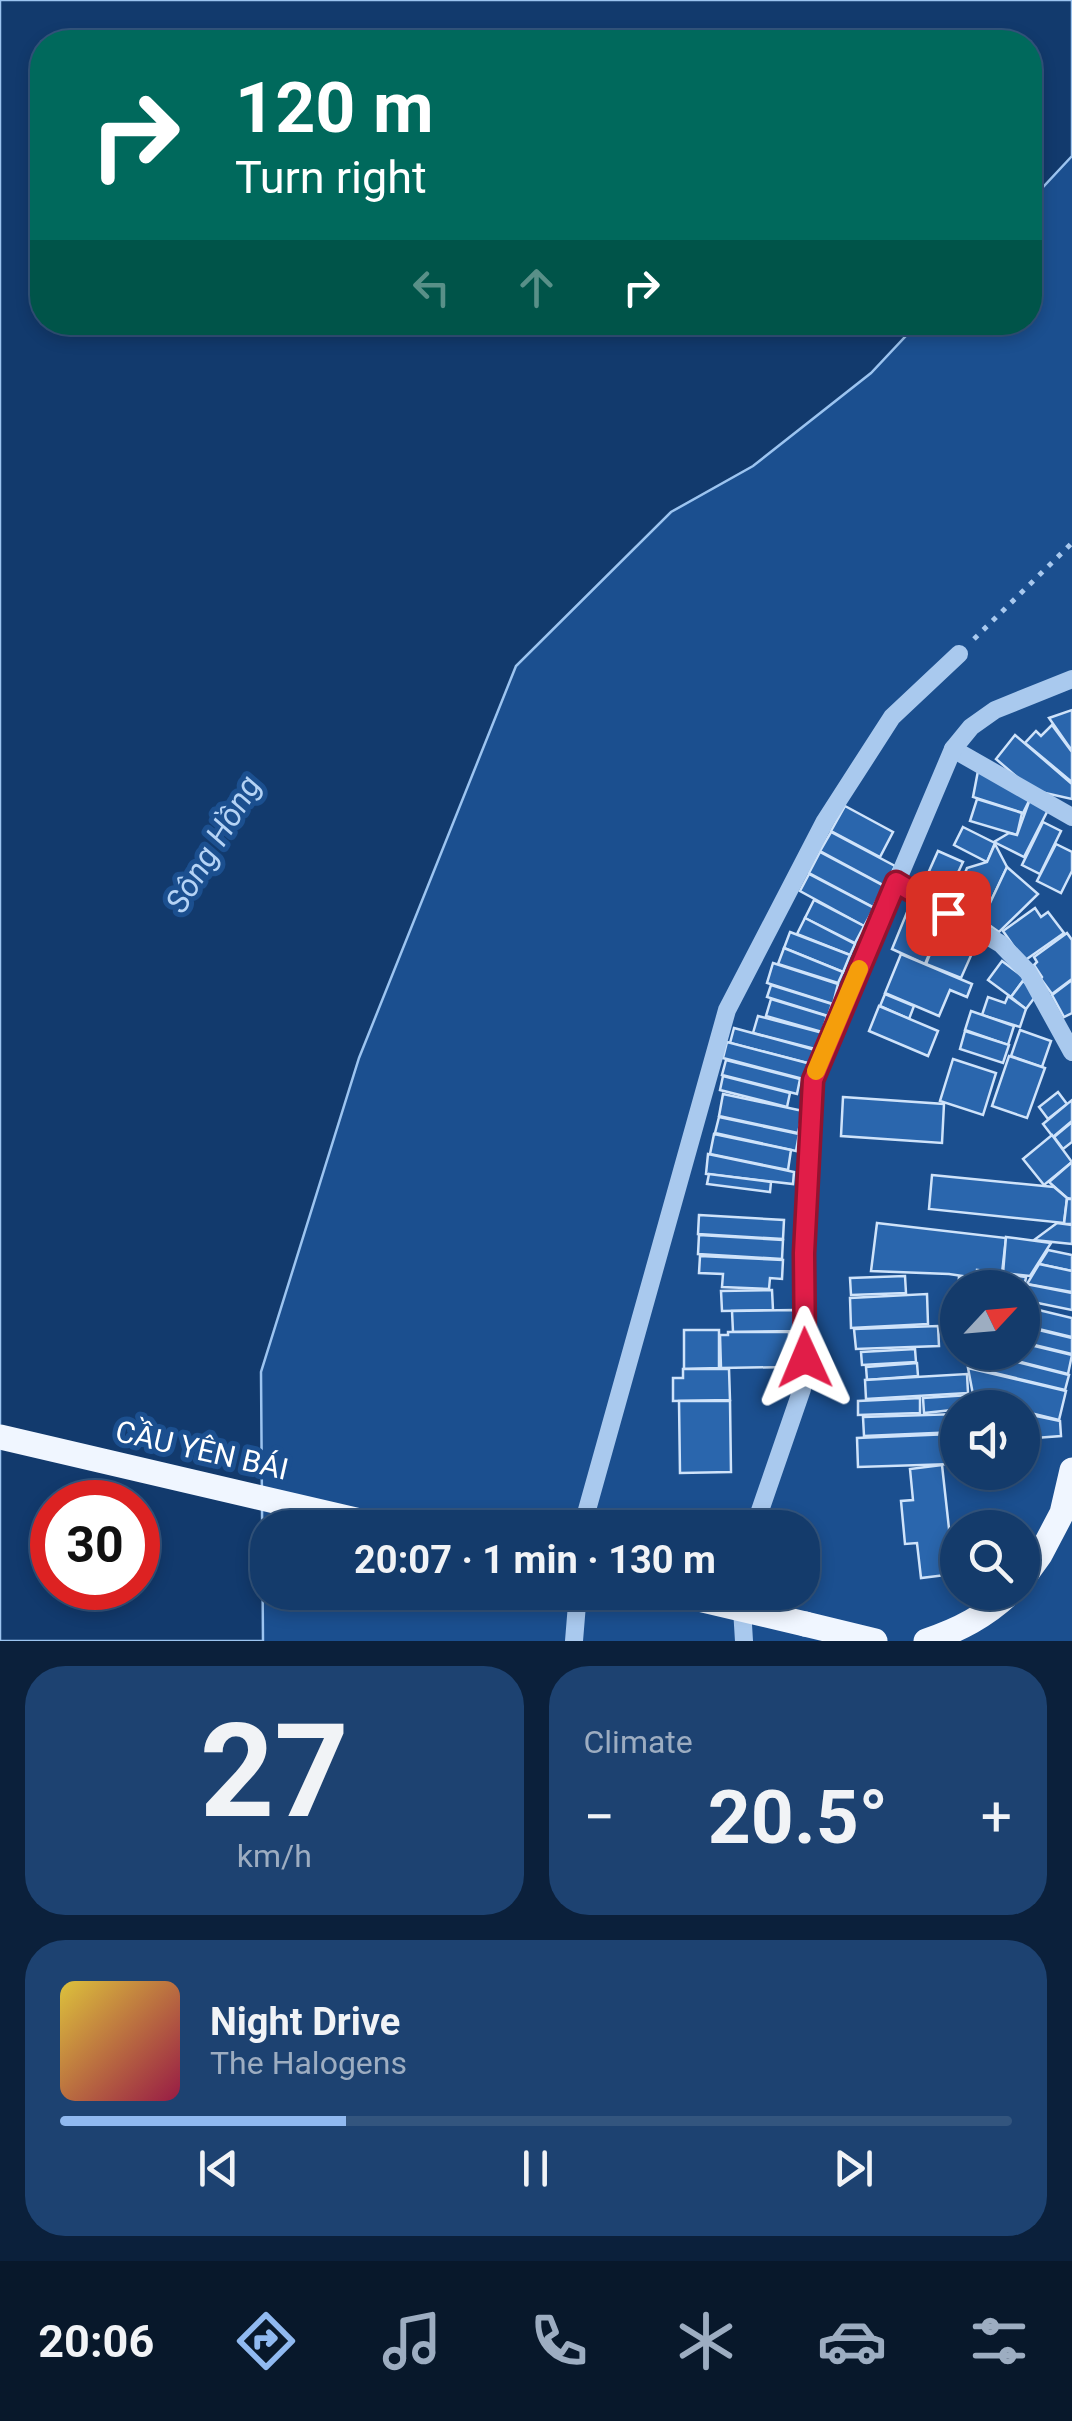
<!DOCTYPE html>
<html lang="en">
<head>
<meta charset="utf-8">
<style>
	:root { --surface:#143b6b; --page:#1d4271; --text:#f1f3f6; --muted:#9dadc1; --line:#33557e; --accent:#90b9f0 }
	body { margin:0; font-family:Roboto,sans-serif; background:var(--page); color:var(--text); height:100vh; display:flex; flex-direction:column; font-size:38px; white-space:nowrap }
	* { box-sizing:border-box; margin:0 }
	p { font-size:32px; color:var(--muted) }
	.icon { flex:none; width:55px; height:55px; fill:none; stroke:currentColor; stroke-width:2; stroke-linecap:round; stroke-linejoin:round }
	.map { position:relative; height:1641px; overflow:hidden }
	.panel { display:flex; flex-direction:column; gap:25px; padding:25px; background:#0b203b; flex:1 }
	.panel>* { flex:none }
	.banner { position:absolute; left:30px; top:30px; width:1012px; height:305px; border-radius:40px; box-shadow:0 5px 15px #0003,0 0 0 2px var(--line); background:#00695c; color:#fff; overflow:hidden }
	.needle { width:65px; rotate:64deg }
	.controls { position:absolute; left:940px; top:1270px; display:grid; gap:20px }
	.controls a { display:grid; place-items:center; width:100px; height:100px; border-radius:50%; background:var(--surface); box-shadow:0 5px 15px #0003,0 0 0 2px var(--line); font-size:50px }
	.speed { position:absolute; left:30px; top:1480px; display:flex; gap:20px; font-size:50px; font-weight:700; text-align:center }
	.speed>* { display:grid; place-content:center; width:130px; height:130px; border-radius:50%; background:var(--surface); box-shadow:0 5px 15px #0003,0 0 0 2px var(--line); line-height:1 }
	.speed .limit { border:15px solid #d22; background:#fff; color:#111 }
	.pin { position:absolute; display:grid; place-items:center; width:85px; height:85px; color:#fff; margin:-42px; border-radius:20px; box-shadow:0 5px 15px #0006 }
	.me { position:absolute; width:110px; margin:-55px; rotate:359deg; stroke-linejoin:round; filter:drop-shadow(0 0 8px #0008) }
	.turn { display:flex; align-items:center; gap:35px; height:210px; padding:0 40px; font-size:45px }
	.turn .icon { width:130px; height:130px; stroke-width:2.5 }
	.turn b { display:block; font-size:70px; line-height:85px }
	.lanes { display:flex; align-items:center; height:95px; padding:0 40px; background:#0003; justify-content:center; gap:50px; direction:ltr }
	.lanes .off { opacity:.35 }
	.big { font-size:75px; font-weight:700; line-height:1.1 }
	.panel .tile { flex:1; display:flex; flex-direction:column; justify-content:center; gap:15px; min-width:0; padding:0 35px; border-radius:40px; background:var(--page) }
	.panel .dial { align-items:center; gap:0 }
	.dial b { font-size:130px; line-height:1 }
	.song { display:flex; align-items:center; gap:30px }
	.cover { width:120px; height:120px; border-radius:15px; background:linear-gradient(135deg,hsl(50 70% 55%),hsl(340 70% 35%)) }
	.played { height:10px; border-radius:5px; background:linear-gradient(90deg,var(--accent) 30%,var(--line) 30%) }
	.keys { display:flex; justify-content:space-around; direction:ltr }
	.heat { display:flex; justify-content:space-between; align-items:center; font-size:55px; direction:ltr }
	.panel .tiles { flex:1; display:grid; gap:25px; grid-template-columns:1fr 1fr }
	.tile:last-child { grid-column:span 2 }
	.trip { position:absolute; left:250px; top:1510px; width:570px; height:100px; border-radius:40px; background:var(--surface); box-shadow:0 5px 15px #0003,0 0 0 2px var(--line); font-weight:700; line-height:100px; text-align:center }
	.dock { display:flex; height:160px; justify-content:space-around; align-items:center; background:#08182b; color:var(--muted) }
	.dock .icon { width:70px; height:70px }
	.dock .on { color:var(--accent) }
	.dock b { font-size:45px; color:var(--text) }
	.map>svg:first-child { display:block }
	.water { fill:#123a6d; stroke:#9cc4f0; stroke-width:2.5; fill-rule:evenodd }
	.building { fill:#2a66ad; stroke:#cfe3fa; stroke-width:2.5 }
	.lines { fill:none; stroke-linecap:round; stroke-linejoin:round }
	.path { stroke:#a9c9ee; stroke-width:5; stroke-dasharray:5 8; stroke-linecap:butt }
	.minor { stroke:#a9c9ee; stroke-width:18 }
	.major { stroke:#f0f6ff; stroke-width:25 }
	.major-bridge { stroke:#f0f6ff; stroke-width:25 }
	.route-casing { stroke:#92132f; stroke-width:25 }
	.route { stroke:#e11d48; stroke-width:18 }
	.slow { stroke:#f59e0b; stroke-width:18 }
	.labels { text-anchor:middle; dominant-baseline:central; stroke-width:10; stroke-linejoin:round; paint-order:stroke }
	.street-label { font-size:30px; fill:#fff; stroke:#1b4f8f }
	.water-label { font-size:32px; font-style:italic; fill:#b5d3f5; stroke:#1b4f8f }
</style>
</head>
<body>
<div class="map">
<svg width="1072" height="1641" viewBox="0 0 1072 1641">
	<rect width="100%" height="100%" fill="#1b4f8f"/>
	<path class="water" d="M0 0H1072V156L1030 201V42H42V322L918 323 871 373 753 466 671 512 516 666 359 1058 261 1372 263 1641H0ZM52 1502H138V1588H52Z"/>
	<g class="building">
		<polygon points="1072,710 1072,751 1049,718"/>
		<polygon points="1052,725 1072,752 1072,782 1025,743 1036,731 1041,736"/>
		<polygon points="1015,735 1072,784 1072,799 1032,790 996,759"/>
		<polygon points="978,771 1030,799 1023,813 973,797"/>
		<polygon points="977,799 1022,813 1017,835 970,821"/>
		<polygon points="1030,799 1049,808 1024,857 994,842 1009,833 1017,835"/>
		<polygon points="845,806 893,832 880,857 831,831"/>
		<polygon points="1043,822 1061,831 1040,874 1022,865"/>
		<polygon points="963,827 995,843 987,862 954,845"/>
		<polygon points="831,832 895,866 885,886 820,851"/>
		<polygon points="995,844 1007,867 982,920 952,905 967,868 987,862"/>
		<polygon points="1056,844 1072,852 1072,871 1061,893 1037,881"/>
		<polygon points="938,851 963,862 946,898 922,887"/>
		<polygon points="820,852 884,886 873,907 809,873"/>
		<polygon points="1007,867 1038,894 999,932 982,920"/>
		<polygon points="809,874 874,908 864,926 800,891"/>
		<polygon points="814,900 864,926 855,943 805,918"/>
		<polygon points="910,905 948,922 944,930 940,928 925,964 892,949"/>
		<polygon points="1035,908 1041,917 1048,912 1064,933 1024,961 1003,931"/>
		<polygon points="805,918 855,944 850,955 797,934"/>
		<polygon points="948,924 977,942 961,978 926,964 940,929 945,931"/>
		<polygon points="790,932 850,955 843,972 784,948"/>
		<polygon points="1067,933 1072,940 1072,979 1052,994 1041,979 1042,977 1034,965 1037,962 1034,957"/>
		<polygon points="784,948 843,972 838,983 778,964"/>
		<polygon points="901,954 972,984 967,997 950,990 939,1016 885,993"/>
		<polygon points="1002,961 1025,978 1011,997 988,980"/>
		<polygon points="773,963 838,984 833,1004 767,983"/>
		<polygon points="1072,980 1072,1013 1064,1017 1052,995"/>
		<polygon points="1023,981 1038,993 1026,1009 1011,997"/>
		<polygon points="771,985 832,1004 828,1016 767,997"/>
		<polygon points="885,994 914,1006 909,1019 880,1006"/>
		<polygon points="1008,996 1026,1009 1020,1027 982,1015 988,997 1005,1003"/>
		<polygon points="771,999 827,1016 822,1032 766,1016"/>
		<polygon points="879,1006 938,1031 928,1056 869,1031"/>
		<polygon points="971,1011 1014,1026 1008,1045 965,1030"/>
		<polygon points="758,1016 823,1033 819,1050 753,1033"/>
		<polygon points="734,1028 819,1051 815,1065 730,1043"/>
		<polygon points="1020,1030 1051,1041 1042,1067 1011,1056"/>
		<polygon points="965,1031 1009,1045 1003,1063 960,1049"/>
		<polygon points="727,1042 811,1064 807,1080 723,1058"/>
		<polygon points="1009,1056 1045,1068 1027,1118 992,1106"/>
		<polygon points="953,1059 996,1073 983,1115 940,1101"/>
		<polygon points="726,1060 800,1079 797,1094 722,1075"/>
		<polygon points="723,1076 790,1093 787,1107 720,1090"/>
		<polygon points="1058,1092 1067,1104 1048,1119 1039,1107"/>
		<polygon points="723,1094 803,1111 798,1133 719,1116"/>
		<polygon points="843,1097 944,1104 942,1143 841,1136"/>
		<polygon points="1072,1100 1072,1121 1053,1137 1043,1124"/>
		<polygon points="719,1117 799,1134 796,1151 715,1133"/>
		<polygon points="1072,1122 1072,1142 1063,1149 1054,1137"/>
		<polygon points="714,1134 791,1150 788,1170 710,1154"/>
		<polygon points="1052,1135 1072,1162 1044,1185 1023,1159"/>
		<polygon points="708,1154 794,1172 793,1184 706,1174"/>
		<polygon points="1072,1162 1072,1199 1067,1198 1049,1182"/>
		<polygon points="709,1174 771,1182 770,1192 707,1184"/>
		<polygon points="932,1175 1054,1187 1067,1198 1064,1223 929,1209"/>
		<polygon points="1067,1199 1072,1199 1072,1224 1064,1224"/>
		<polygon points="699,1215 784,1220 783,1239 698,1234"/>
		<polygon points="877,1223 1006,1238 1002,1273 977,1270 976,1278 949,1274 871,1271"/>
		<polygon points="1057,1223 1072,1225 1072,1244 1034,1240"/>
		<polygon points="699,1235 783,1240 782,1259 698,1254"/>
		<polygon points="1006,1237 1051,1243 1030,1276 1003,1273"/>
		<polygon points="1048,1250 1072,1255 1072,1271 1039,1264"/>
		<polygon points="700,1256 783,1260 782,1279 770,1278 769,1289 722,1287 723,1274 699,1273"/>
		<polygon points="1039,1264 1072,1271 1072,1292 1027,1284"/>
		<polygon points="978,1271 1026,1277 1022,1299 1022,1288 958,1288 959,1277 977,1279"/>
		<polygon points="905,1276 906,1293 851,1295 850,1278"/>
		<polygon points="1026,1284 1072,1293 1072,1310 1023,1300"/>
		<polygon points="772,1290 773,1310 722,1311 721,1291"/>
		<polygon points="927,1294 928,1324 851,1328 850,1298"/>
		<polygon points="1022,1306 1072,1318 1072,1337 1022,1325"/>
		<polygon points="794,1310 795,1331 733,1332 732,1311"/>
		<polygon points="938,1326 939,1346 856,1349 854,1329"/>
		<polygon points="1022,1326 1072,1338 1072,1354 1022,1342"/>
		<polygon points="684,1330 719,1330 719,1368 684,1369"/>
		<polygon points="728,1332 789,1332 789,1367 721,1368 720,1335 728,1335"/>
		<polygon points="1022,1343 1072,1355 1068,1374 981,1352 1022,1352"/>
		<polygon points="915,1349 916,1362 862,1365 861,1352"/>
		<polygon points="982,1353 1069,1375 1065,1390 978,1369"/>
		<polygon points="917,1363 918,1376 867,1380 866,1367"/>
		<polygon points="968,1368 1066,1391 1059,1420 1022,1411 1022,1408 1007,1408 974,1400"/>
		<polygon points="683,1369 729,1369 730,1400 673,1401 673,1378 683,1378"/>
		<polygon points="967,1374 968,1393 866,1399 865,1380"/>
		<polygon points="970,1395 971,1408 924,1413 923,1398"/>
		<polygon points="920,1398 920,1413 858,1415 858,1401"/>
		<polygon points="679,1401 730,1401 731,1472 680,1473"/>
		<polygon points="1022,1413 1060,1421 1061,1436 1022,1439"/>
		<polygon points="958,1414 958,1432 864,1436 863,1417"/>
		<polygon points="951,1434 953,1464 858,1467 857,1438"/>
		<polygon points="942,1465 954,1574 921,1578 917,1543 905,1544 901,1501 913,1500 910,1469"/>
	</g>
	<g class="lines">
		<polyline class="path" points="974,639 1072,543"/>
		<g class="minor">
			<polyline points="953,749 1072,817"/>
			<polyline points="897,882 1001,944 1028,972 1072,1052"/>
			<polyline points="585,1528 587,1510 727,1010 825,821 892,717 959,654"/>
			<polyline points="754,1528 802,1389 805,1358 804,1253 813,1080 953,749 971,727 995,710 1072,679"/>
			<polyline points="741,1592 744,1641"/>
			<polyline points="574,1641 578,1592"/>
		</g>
		<g class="major">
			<polyline points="0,1437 390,1528"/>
			<polyline points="1022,1580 1040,1555 1062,1513 1072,1470"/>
			<polyline points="805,1624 875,1641"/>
			<path d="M926 1641C959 1630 986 1616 1011 1592"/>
		</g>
		<polyline class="major-bridge" points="669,1592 805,1624"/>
	</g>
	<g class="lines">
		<defs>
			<polyline id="route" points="805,1358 804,1253 813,1080 896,882 948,913"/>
		</defs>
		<use href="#route" class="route-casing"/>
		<use href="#route" class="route"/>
		<polyline class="slow" points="816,1071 859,969"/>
	</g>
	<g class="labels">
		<g class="street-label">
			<text transform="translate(202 1450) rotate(13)">CẦU YÊN BÁI</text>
		</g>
		<g class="water-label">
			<text transform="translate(213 844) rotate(-59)">Sông Hồng</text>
		</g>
	</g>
</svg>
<div class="controls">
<a><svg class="needle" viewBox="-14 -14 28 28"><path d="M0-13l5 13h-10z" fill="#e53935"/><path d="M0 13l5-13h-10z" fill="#9dadc1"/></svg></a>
<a><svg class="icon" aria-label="sound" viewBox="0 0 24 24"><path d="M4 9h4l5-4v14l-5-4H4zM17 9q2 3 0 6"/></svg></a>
<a><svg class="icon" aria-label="search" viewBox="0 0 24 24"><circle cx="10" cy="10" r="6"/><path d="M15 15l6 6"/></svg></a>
</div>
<div class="speed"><div class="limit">30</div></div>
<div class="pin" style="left:948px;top:913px;background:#d93025"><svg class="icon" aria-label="arrive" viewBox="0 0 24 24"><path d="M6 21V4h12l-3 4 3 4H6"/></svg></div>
<svg class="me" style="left:805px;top:1358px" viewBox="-20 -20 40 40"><path d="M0-17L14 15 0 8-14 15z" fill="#e11d48" stroke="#fff" stroke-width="4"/></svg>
<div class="trip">20:07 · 1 min · 130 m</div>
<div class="banner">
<div class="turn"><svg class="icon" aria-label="right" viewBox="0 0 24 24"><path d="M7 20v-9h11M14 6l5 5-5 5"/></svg><div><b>120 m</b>Turn right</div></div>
<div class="lanes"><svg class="icon off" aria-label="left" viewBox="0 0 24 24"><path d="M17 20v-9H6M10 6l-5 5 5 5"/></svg><svg class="icon off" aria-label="ahead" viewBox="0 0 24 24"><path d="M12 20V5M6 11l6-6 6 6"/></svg><svg class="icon" aria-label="right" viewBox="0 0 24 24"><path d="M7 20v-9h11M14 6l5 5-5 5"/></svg></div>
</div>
</div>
<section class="panel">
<div class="tiles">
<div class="tile dial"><b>27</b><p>km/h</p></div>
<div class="tile"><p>Climate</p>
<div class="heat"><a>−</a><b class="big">20.5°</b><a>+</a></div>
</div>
<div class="tile">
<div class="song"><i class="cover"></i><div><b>Night Drive</b><p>The Halogens</p></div></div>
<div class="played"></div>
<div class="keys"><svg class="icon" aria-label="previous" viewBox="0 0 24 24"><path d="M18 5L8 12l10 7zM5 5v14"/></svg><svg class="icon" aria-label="pause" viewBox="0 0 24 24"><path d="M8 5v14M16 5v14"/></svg><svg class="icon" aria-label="next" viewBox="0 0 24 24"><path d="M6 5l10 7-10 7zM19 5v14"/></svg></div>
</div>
</div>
</section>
<nav class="dock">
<b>20:06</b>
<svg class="icon on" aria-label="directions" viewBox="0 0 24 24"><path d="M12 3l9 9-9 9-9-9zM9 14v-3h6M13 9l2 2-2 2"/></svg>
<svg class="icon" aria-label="music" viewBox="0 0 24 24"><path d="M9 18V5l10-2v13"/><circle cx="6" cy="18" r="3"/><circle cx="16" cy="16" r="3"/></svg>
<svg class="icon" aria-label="phone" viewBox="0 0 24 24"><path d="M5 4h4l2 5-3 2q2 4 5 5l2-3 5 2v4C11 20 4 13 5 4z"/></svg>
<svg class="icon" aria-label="climate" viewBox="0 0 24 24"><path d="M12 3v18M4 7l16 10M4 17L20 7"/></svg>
<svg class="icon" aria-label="car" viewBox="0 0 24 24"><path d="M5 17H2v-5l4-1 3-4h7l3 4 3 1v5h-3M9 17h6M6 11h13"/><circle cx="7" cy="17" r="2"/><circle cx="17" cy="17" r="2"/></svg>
<svg class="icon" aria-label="filters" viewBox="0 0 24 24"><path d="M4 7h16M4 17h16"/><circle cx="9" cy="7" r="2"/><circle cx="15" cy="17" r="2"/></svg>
</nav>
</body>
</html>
